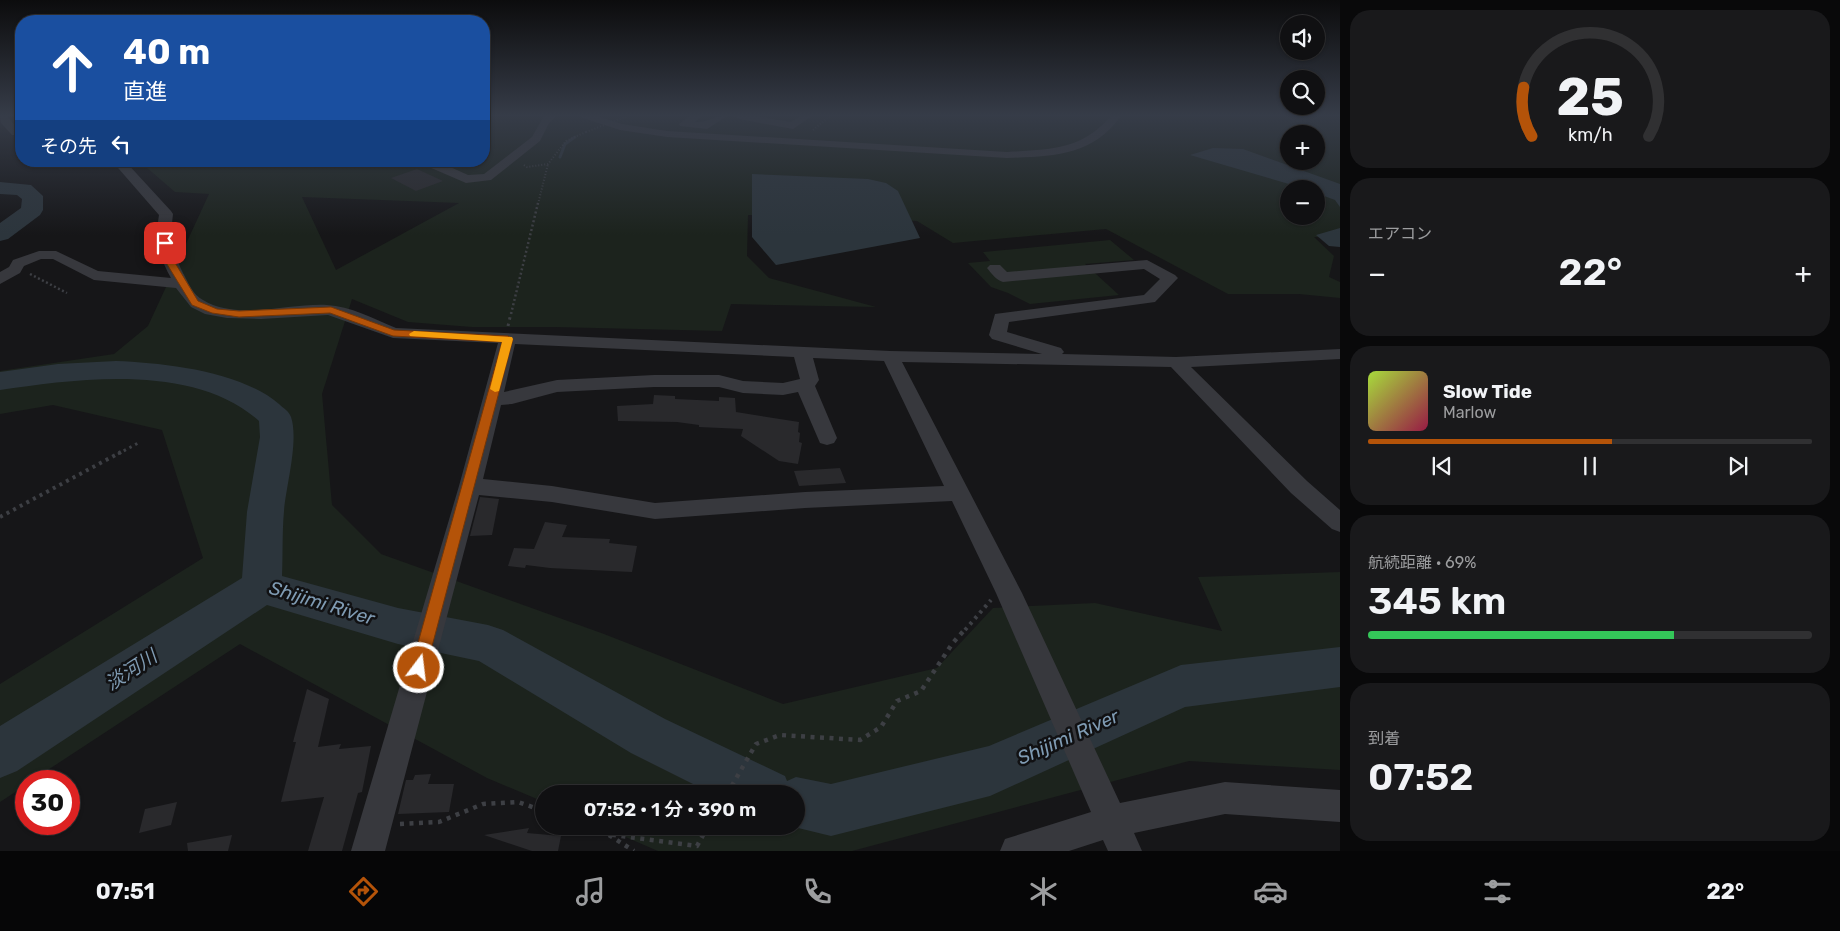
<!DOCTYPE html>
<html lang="ja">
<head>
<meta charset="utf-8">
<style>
	:root { --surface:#101012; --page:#19191b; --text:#f1f3f6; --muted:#9c9d9f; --line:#303032; --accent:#b45309 }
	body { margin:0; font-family:Rubik,"Noto Sans JP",sans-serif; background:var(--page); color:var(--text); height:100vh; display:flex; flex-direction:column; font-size:19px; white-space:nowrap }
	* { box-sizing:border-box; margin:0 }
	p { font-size:16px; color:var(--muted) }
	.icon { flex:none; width:28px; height:28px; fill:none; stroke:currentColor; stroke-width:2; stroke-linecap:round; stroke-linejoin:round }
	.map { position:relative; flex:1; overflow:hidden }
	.drawer { display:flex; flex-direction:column; gap:10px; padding:10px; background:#09090a; width:500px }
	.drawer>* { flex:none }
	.hud { position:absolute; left:15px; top:15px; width:475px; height:152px; border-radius:20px; box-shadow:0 1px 4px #0004,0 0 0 1px var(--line); background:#1a4fa0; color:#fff; overflow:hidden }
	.fabs { position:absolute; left:1280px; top:15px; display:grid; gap:10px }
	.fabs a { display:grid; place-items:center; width:45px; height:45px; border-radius:50%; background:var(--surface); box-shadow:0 1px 4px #0004,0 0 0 1px var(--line); font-size:25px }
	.speed { position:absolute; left:15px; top:770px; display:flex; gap:10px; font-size:25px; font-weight:700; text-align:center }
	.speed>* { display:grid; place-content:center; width:65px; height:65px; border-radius:50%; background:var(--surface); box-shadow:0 1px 4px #0004,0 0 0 1px var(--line); line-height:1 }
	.speed .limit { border:8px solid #d22; background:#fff; color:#111 }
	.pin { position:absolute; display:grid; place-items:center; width:42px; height:42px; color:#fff; margin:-21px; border-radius:10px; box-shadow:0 2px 8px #0006 }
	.me { position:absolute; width:55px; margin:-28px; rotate:15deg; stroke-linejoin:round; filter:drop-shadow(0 0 4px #0008) }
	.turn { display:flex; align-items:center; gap:18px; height:105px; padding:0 25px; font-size:22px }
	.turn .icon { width:65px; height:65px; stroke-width:2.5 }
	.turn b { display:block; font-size:35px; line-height:42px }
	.then { display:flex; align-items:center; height:48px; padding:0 25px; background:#0003; gap:10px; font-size:19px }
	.big { font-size:38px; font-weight:600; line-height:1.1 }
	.drawer .card { flex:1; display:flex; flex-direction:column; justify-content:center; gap:8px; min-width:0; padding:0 18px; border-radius:20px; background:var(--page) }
	.drawer .dial { align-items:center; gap:0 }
	.dial svg { height:130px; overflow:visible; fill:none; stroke:var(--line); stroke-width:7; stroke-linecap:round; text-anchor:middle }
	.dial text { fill:var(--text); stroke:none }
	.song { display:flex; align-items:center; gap:15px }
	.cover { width:60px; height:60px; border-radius:8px; background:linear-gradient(135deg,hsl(80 70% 55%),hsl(340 70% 35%)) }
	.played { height:5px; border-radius:2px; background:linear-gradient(90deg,var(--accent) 55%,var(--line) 55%) }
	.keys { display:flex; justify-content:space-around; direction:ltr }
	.heat { display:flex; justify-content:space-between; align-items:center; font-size:28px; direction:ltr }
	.charge { height:8px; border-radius:4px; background:linear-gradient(90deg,#34c759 69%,var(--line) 0) }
	.trip { position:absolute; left:535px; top:785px; width:270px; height:50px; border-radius:25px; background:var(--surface); box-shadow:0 1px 4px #0004,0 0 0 1px var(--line); font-weight:600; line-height:50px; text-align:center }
	.menu { display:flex; height:80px; justify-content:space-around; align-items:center; background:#060607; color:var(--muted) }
	.menu .icon { width:35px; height:35px }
	.menu .selected { color:var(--accent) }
	.menu b { font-size:22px; color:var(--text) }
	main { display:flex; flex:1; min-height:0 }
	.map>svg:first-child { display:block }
	.green { fill:#1c231d; fill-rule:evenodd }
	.water { fill:#2c353c }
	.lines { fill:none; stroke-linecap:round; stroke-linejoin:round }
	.stream { stroke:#2c353c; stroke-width:3 }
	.river { fill:#2c353c; fill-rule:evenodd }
	.building { fill:#29292c }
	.path-far4 { stroke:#3d3f44; stroke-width:2; stroke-dasharray:1 2; stroke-linecap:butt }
	.path-far3 { stroke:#3d3f44; stroke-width:2.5; stroke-dasharray:2 2.5; stroke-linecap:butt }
	.path-far2 { stroke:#3d3f44; stroke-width:3; stroke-dasharray:2.5 4; stroke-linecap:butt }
	.path-far1 { stroke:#3d3f44; stroke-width:4; stroke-dasharray:3 4.5; stroke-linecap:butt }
	.path { stroke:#3d3f44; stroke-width:4.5; stroke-dasharray:4 5.5; stroke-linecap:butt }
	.minor { fill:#37383d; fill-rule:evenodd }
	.path-bridge { stroke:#3d3f44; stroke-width:2; stroke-dasharray:1 2; stroke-linecap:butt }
	.route { fill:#b45309; stroke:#753606 }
	.slow { fill:#f59e0b }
	.labels { text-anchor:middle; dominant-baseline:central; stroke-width:5; stroke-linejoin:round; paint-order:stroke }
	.near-water-label { font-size:19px; font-style:italic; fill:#7f9bb3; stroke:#111113 }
</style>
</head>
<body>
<main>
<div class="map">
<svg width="1340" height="851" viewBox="0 0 1340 851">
	<rect width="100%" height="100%" fill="#161618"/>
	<g class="green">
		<path d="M484 116H1340V238L1314 237 1334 256 1329 277 1340 282V298L1299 294H1228L1106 229 953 243 917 221 748 215 747 256 769 278 876 307 731 304 722 331 554 327H472L408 322 352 299 322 394 332 505 381 554 604 634 783 704 937 668 993 608 1095 603 1222 631 1198 577 1340 572V770L1189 761 852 851H658L600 826H796V794H544V802L487 778 240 644 31 781H26V785L0 802V684L203 558 162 430 53 405 0 414V371L114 354 148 326 209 194 175 192 139 161H484ZM1289 134H1316V161H1289ZM1289 189H1316V216H1289ZM302 197 459 203 336 270Z"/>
		<polygon points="1110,240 1134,260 1085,264 1119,295 1030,304 1008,293 991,287 968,263 990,261 983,252"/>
	</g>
	<g class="water">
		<polygon points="1213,148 1243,149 1340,184 1340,207 1335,200 1316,193 1316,189 1306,189 1190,155"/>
		<polygon points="752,174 868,179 886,183 898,191 920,238 776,265 752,237"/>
		<polygon points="1340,228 1340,247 1329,246 1316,235"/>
	</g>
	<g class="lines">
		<polyline class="stream" points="560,157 565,144 575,137"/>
		<g class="river">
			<polygon points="0,182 31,185 43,196 43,210 40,215 8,239 0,241 0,223 21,208 22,199 17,195 0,194"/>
			<path d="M116 361C165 363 240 371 279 404 283 408 289 411 291 417 299 441 286 486 284 511 282 533 283 555 282 576L398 608 488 625 503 630 665 719 785 776 787 781 796 777 831 784 989 746 1181 665 1340 647V687L1185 707 990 796 831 836 790 826H796V794H713L631 753 479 661 398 644 267 605 17 771 0 778V726L242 578 247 512 260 437 259 421C195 363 79 378 0 390V372L58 364Z"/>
		</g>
	</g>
	<g class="building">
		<polygon points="417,169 443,181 416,191 391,178"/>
		<polygon points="654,395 675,396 675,399 719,401 719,397 735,398 736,412 799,422 798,432 800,433 799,442 802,443 798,464 779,461 741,436 743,429 699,427 699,425 677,422 618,421 617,406 653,404"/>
		<polygon points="840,468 846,483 799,486 794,471"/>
		<polygon points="480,497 499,499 492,535 470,536"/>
		<polygon points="545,522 567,525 562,537 610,539 609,543 637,546 632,572 550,568 526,565 525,568 508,566 514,548 534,549"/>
		<polygon points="307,689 329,699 318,747 341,744 339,749 371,746 362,792 358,793 342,851 308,851 324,797 281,802 296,742 293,742"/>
		<polygon points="431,774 428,784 454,784 449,812 398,814 406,780 413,780 415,775"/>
		<polygon points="177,802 171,825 139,833 145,809"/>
		<polygon points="529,828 527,833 561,836 558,851 532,851 484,835"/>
		<polygon points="232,835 228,851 188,851 187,843"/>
	</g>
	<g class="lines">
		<g class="path-far4">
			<polyline points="813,130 830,116"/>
			<polyline points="524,165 527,167 548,164 566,141 586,132"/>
			<polyline points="538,204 548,164"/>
		</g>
		<g class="path-far3">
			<polyline points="30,274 67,293"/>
			<polyline points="511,314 538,203"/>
		</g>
		<g class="path-far2">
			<polyline points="508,326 511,313"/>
			<polyline points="118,454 140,442"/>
		</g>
		<g class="path-far1">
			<polyline points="0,517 121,452"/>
			<polyline points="965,630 991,600"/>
		</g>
		<g class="path">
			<polyline points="727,794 756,744 780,735 860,740 881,727 897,701 921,691 952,644 966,628"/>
			<polyline points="400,824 439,822 483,804 518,802 544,811"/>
			<polyline points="585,826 607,834 697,846 708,826"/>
			<polyline points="609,835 634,851"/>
		</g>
		<g class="minor">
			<polygon points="0,116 7,116 21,133 20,135 12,135 1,123"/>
			<polygon points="544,116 556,116 549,123 540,141 491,180 466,183 429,167 427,164 429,161 437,161 468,175 484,174 532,137"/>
			<path d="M582 116H597L622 124 667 131 1007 152C1050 149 1080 151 1111 116H1121C1091 157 1053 156 1007 158L667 137 620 130 583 118Z"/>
			<path d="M690 116H702L695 122C707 123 715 115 727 116L707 129 680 126 679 124Z"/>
			<polygon points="734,116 755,116 791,122 801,116 812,116 793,129 739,119"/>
			<path d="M112 161H125L171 211 173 214C170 236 173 253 183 273 188 282 193 295 203 300 237 321 289 303 327 305 350 306 374 319 396 328L890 351 1042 354 992 339 989 335 995 314 1144 295 1160 279 1144 269 1003 282C996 280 992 274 987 268L990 265H1000L1007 272 1147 260 1175 275 1178 278 1155 302 1009 322 1007 332 1061 348 1064 352 1062 354 1176 357 1340 349V359L1191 367 1307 481 1340 510V532L1332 529 1291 493 1171 367 902 362 1022 593 1120 803 1225 782 1340 790V822L1225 814 1134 833 1142 851H1108L1103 840 1069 851H1000L1005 839 1091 812 996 593 952 501 805 508 655 519 552 502 479 495 385 851H351L459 486 498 343 393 338 328 315 261 319 227 318 205 314 191 307 176 288 94 280 53 259H41L24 266 20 273 0 284V272L9 267 13 260 39 251H56L98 271 171 278C159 257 155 238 159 215ZM515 344 794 357 800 379 783 383 743 381 719 375H654L557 380 504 392ZM813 358 884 361 944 486 805 492 655 503 552 486 483 479 501 405 512 404 557 392 654 387H719L743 393 783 395 798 392 820 443 827 445 834 443 837 438 815 386 819 380Z"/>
		</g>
		<polyline class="path-bridge" points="586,132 628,116"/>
	</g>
	<linearGradient id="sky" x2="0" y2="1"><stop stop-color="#0c0c0d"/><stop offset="0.49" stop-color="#363c48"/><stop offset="1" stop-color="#363c48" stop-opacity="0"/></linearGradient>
	<rect width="1340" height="235" fill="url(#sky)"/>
	<polygon class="route" points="165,240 169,243 171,256 198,301 217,309 239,311 331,307 394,330 508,336 513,339 425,673 419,675 413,673 411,668 502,342 393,336 330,313 239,317 212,313 192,305 162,256 161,243"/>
	<polygon class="slow" points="414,331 512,337 513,339 499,391 495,392 490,389 502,342 410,336 409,334"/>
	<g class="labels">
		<g class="near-water-label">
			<text transform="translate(322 603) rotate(17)">Shijimi River</text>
			<text transform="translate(131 670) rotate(-33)">淡河川</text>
			<text transform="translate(1068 737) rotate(-24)">Shijimi River</text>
		</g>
	</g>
</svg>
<div class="fabs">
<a><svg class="icon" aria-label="sound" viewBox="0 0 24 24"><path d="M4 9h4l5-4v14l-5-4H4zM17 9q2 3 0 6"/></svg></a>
<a><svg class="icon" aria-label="search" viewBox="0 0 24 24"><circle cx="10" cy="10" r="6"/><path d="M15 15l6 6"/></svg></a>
<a>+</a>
<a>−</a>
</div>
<div class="speed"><div class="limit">30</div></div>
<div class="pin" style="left:165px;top:243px;background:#d93025"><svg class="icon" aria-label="arrive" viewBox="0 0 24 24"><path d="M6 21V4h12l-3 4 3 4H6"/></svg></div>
<svg class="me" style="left:419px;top:668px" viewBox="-20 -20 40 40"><circle r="17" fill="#b45309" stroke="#fff" stroke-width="3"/><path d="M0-11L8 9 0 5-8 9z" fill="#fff"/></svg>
<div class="trip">07:52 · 1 分 · 390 m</div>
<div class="hud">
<div class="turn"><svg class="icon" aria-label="ahead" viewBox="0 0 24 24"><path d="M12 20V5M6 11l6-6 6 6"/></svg><div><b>40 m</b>直進</div></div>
<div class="then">その先<svg class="icon" aria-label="left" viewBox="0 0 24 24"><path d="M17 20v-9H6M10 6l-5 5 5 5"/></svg></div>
</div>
</div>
<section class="drawer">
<div class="card dial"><svg viewBox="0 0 100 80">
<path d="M14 69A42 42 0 1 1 86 69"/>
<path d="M14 69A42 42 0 0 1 9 39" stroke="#b45309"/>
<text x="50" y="56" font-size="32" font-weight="700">25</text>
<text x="50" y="72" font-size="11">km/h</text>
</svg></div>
<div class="card"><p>エアコン</p>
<div class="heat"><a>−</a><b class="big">22°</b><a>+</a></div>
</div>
<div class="card">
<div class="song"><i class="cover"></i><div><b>Slow Tide</b><p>Marlow</p></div></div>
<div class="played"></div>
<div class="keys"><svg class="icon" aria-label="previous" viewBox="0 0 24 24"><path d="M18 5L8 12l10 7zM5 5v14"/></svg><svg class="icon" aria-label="pause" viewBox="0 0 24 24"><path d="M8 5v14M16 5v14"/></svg><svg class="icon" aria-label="next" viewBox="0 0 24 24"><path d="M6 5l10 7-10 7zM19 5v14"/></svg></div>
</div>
<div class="card"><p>航続距離 · 69%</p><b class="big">345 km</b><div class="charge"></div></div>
<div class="card"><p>到着</p><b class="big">07:52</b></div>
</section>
</main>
<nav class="menu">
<b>07:51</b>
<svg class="icon selected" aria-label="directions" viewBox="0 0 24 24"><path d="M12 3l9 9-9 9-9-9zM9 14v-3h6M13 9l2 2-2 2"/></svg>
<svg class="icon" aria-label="music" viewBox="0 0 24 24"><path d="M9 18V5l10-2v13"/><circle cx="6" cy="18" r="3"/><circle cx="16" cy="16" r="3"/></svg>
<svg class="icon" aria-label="phone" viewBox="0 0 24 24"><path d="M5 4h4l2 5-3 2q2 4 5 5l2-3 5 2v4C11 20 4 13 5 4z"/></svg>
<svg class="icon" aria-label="climate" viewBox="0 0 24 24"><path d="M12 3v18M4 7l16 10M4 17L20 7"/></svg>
<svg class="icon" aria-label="car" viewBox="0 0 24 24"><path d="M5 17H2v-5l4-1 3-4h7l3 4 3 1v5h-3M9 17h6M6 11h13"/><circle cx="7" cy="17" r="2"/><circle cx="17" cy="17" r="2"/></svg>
<svg class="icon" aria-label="filters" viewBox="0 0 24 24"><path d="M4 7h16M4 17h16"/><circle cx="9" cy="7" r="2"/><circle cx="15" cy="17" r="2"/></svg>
<b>22°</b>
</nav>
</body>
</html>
